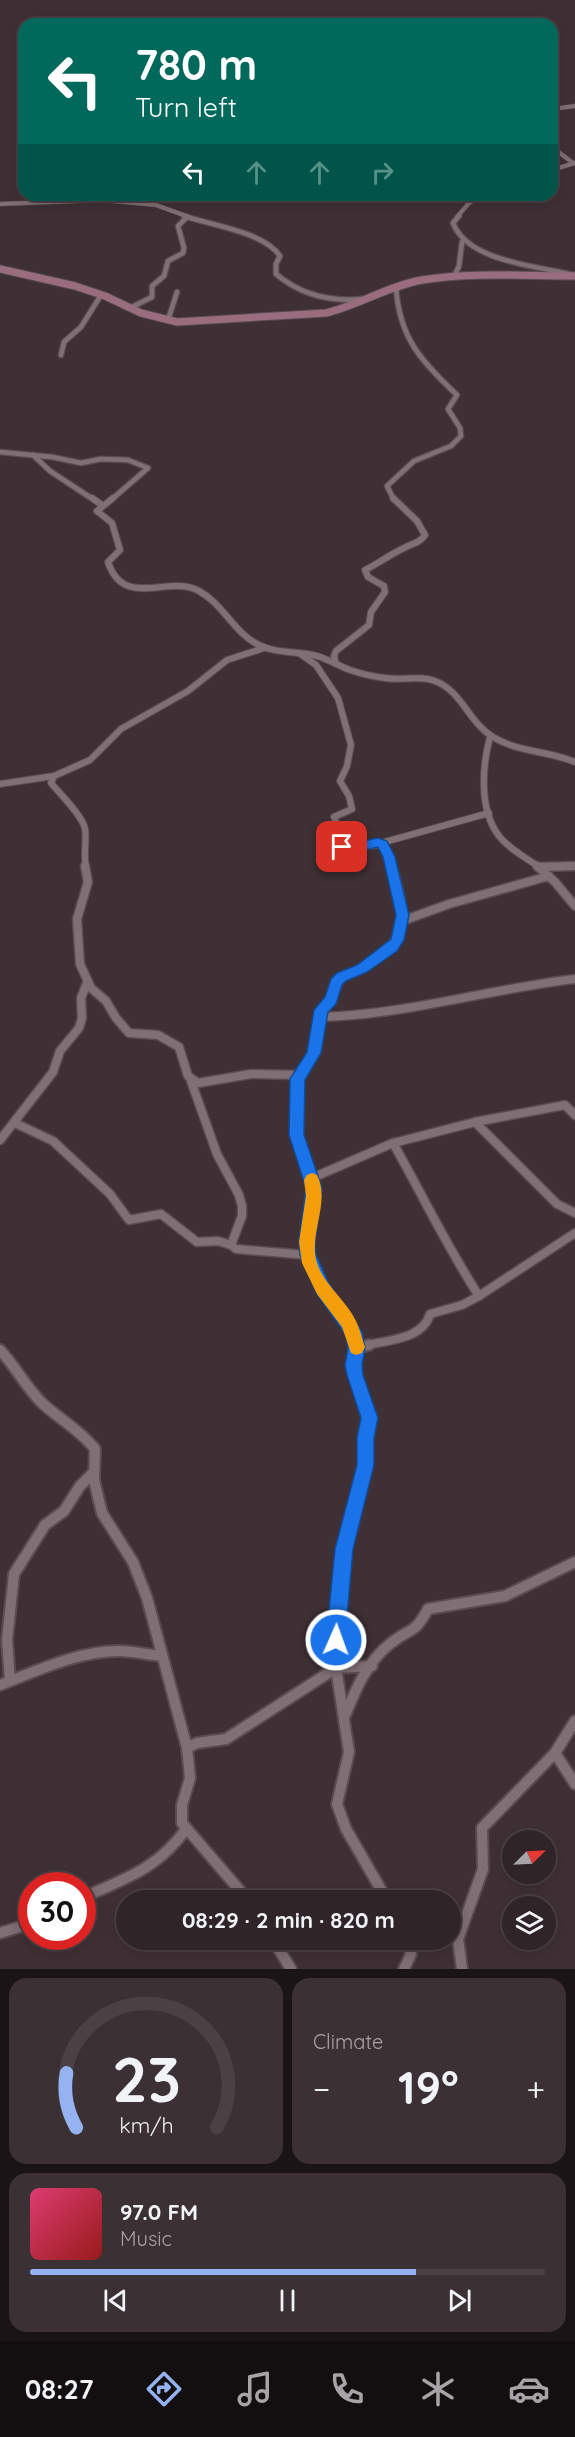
<!DOCTYPE html>
<html lang="en">
<head>
<meta charset="utf-8">
<style>
	:root { --surface:#2f2428; --page:#3b3034; --text:#f1f3f6; --muted:#a7a4a8; --line:#4a4145; --accent:#95b2f1 }
	body { margin:0; font-family:Quicksand,sans-serif; background:var(--page); color:var(--text); height:100vh; display:flex; flex-direction:column; font-size:22px; white-space:nowrap }
	* { box-sizing:border-box; margin:0 }
	p { font-size:20px; color:var(--muted) }
	.icon { flex:none; width:33px; height:33px; fill:none; stroke:currentColor; stroke-width:2; stroke-linecap:round; stroke-linejoin:round }
	.map { position:relative; height:1969px; overflow:hidden }
	.side { display:flex; flex-direction:column; gap:9px; padding:9px; background:#1a1416; flex:1 }
	.side>* { flex:none }
	.banner { position:absolute; left:18px; top:18px; width:540px; height:183px; border-radius:18px; box-shadow:0 3px 15px #0003,0 0 0 2px var(--line); background:#00695c; color:#fff; overflow:hidden }
	.needle { width:39px; rotate:66deg }
	.tools { position:absolute; left:502px; top:1830px; display:grid; gap:12px }
	.tools a { display:grid; place-items:center; width:54px; height:54px; border-radius:50%; background:var(--surface); box-shadow:0 3px 15px #0003,0 0 0 2px var(--line); font-size:30px }
	.speed { position:absolute; left:18px; top:1872px; display:flex; gap:12px; font-size:30px; font-weight:700; text-align:center }
	.speed>* { display:grid; place-content:center; width:78px; height:78px; border-radius:50%; background:var(--surface); box-shadow:0 3px 15px #0003,0 0 0 2px var(--line); line-height:1 }
	.speed .limit { border:9px solid #d22; background:#fff; color:#111 }
	.pin { position:absolute; display:grid; place-items:center; width:51px; height:51px; color:#fff; margin:-26px; border-radius:12px; box-shadow:0 3px 9px #0006 }
	.me { position:absolute; width:66px; margin:-33px; rotate:2deg; stroke-linejoin:round; filter:drop-shadow(0 0 4px #0008) }
	.turn { display:flex; align-items:center; gap:21px; height:126px; padding:0 18px; font-size:27px }
	.turn .icon { width:78px; height:78px; stroke-width:2.5 }
	.turn b { display:block; font-size:42px; line-height:51px }
	.lanes { display:flex; align-items:center; height:57px; padding:0 18px; background:#0003; justify-content:center; gap:30px; direction:ltr }
	.lanes .off { opacity:.35 }
	.big { font-size:45px; font-weight:800; line-height:1.1 }
	.side .card { flex:1; display:flex; flex-direction:column; justify-content:center; gap:9px; min-width:0; padding:0 21px; border-radius:18px; background:var(--page) }
	.side .dial { align-items:center; gap:0 }
	.dial svg { height:156px; overflow:visible; fill:none; stroke:var(--line); stroke-width:7; stroke-linecap:round; text-anchor:middle }
	.dial text { fill:var(--text); stroke:none }
	.song { display:flex; align-items:center; gap:18px }
	.cover { width:72px; height:72px; border-radius:9px; background:linear-gradient(135deg,hsl(340 70% 55%),hsl(0 70% 35%)) }
	.played { height:6px; border-radius:3px; background:linear-gradient(90deg,var(--accent) 75%,var(--line) 75%) }
	.keys { display:flex; justify-content:space-around; direction:ltr }
	.heat { display:flex; justify-content:space-between; align-items:center; font-size:33px; direction:ltr }
	.side .tiles { flex:1; display:grid; gap:9px; grid-template-columns:1fr 1fr }
	.card:last-child { grid-column:span 2 }
	.trip { position:absolute; left:116px; top:1890px; width:345px; height:60px; border-radius:30px; background:var(--surface); box-shadow:0 3px 15px #0003,0 0 0 2px var(--line); font-weight:800; line-height:60px; text-align:center }
	.tabs { display:flex; height:96px; justify-content:space-around; align-items:center; background:#130e10; color:var(--muted) }
	.tabs .icon { width:42px; height:42px }
	.tabs .active { color:var(--accent) }
	.tabs b { font-size:27px; color:var(--text) }
	.map>svg:first-child { display:block }
	.lines { fill:none; stroke-linecap:round; stroke-linejoin:round }
	.street-far4-casing { stroke:#594c51; stroke-width:5 }
	.street-far3-casing { stroke:#594c51; stroke-width:7 }
	.street-far2-casing { stroke:#594c51; stroke-width:8 }
	.street-far1-casing { stroke:#594c51; stroke-width:11 }
	.street-casing { stroke:#594c51; stroke-width:14 }
	.secondary-casing { stroke:#594c51; stroke-width:9 }
	.street-far4 { stroke:#806f74; stroke-width:4 }
	.street-far3 { stroke:#806f74; stroke-width:4.5 }
	.street-far2 { stroke:#806f74; stroke-width:6 }
	.street-far1 { stroke:#806f74; stroke-width:8 }
	.street { stroke:#806f74; stroke-width:10 }
	.secondary { stroke:#9a6d7e; stroke-width:7 }
	.route { fill:#1a73e8; stroke:#114b97; stroke-width:1.5 }
	.slow { fill:#f59e0b }
</style>
</head>
<body>
<div class="map">
<svg width="575" height="1969" viewBox="0 0 575 1969">
	<rect width="100%" height="100%" fill="#3f3035"/>
	<g class="lines">
		<defs>
			<g id="street-far4">
				<polyline points="552,109 575,106"/>
				<polyline points="552,147 573,163"/>
				<polyline points="552,170 575,163"/>
				<polyline points="0,204 103,200 156,205 189,217"/>
				<polyline points="457,217 469,203 482,195"/>
			</g>
			<g id="street-far3">
				<path d="M184 216C211 225 264 232 280 256L276 264V274C301 295 330 302 362 299"/>
				<path d="M459 216 453 223C468 262 538 266 574 275"/>
				<polyline points="454,277 459,266 462,242"/>
				<polyline points="130,308 152,297 152,286 164,276 168,261 183,253 184,248 178,226 187,217"/>
				<polyline points="168,320 177,292"/>
				<polyline points="61,355 64,342 81,327 101,295"/>
				<polyline points="0,452 52,457 81,463 101,459 128,460 148,468 111,500"/>
				<polyline points="33,455 50,471 94,500"/>
				<path d="M394 500 387 486 414 461 451 446 461 436 460 428 448 409 457 395C422 362 399 338 396 287"/>
			</g>
			<g id="street-far2">
				<polyline points="92,498 102,505"/>
				<path d="M113 498 97 511 112 523 120 550 108 562C124 610 168 574 199 591 223 604 235 634 259 645 277 654 298 651 317 656 328 659 339 666 350 670 362 674 374 677 385 678 402 681 420 675 435 681 462 691 469 723 493 737 517 752 549 751 575 762"/>
				<polyline points="299,653 316,665 338,698 351,745 347,766 340,781 349,796 352,809 334,817 340,832 341,844 347,849 383,844 393,867"/>
				<path d="M336 664 334 656 336 651 369 625 371 612 385 592 384 586 368 577 365 570C379 563 391 554 404 548 413 543 420 543 425 535L417 521 393 498"/>
				<path d="M490 737C482 767 479 810 499 836 509 849 525 857 539 867"/>
				<polyline points="0,784 54,776"/>
				<polyline points="381,843 489,813"/>
				<path d="M86 867C83 854 87 841 85 829 83 816 60 794 51 783L54 776 90 760 121 729 188 691 227 660 264 648"/>
				<polyline points="538,867 575,866"/>
			</g>
			<g id="street-far1">
				<polyline points="85,866 88,882 77,919 80,964 91,988 106,1001 116,1018 129,1033 158,1035 179,1047 188,1076 198,1083 251,1074 299,1075"/>
				<polyline points="537,866 555,882 575,906"/>
				<polyline points="538,867 575,866"/>
				<polyline points="402,921 449,904 549,876"/>
				<path d="M319 1017C406 1015 489 989 575 979"/>
				<polyline points="191,1081 217,1154 239,1195 242,1206 242,1216 231,1245 236,1249 308,1255"/>
				<polyline points="475,1122 557,1204 575,1213"/>
				<polyline points="15,1123 53,1141 110,1194 129,1220 161,1214 197,1242 218,1241 231,1245"/>
				<polyline points="0,1140 53,1072 60,1051 79,1028 82,1018 81,998 87,983"/>
				<path d="M393 1143C422 1194 447 1247 479 1296"/>
				<polyline points="312,1178 393,1143 475,1122 565,1105 575,1115"/>
				<path d="M356 1346 354 1332 323 1289 309 1263 307 1242 314 1188 296 1126 299 1075 314 1053 321 1010 331 1000 338 979C347 975 356 972 364 967 412 941 406 913 392 866"/>
				<path d="M363 1346C386 1340 423 1340 430 1314L462 1305 479 1296 575 1233"/>
			</g>
			<g id="street">
				<polyline points="356,1345 353,1365 370,1418 365,1438 366,1465 344,1549 337,1609 336,1668 349,1752 337,1804 346,1829 387,1900"/>
				<polyline points="356,1348 369,1345"/>
				<path d="M0 1350C15 1366 26 1387 41 1402 59 1419 80 1430 95 1449L94 1480 102 1513 133 1562 147 1598 187 1748 190 1778 182 1805V1823L248 1900"/>
				<polyline points="10,1681 7,1640 14,1574 45,1525 64,1511 80,1486 94,1472"/>
				<path d="M0 1685C39 1670 78 1651 120 1651 134 1651 148 1655 162 1656"/>
				<path d="M344 1718C355 1691 367 1661 391 1643 411 1627 414 1635 428 1609L505 1596 575 1562"/>
				<polyline points="187,1748 197,1743 226,1739 336,1668 372,1666"/>
				<polyline points="555,1753 575,1784"/>
				<path d="M82 1898C124 1879 158 1869 186 1829"/>
				<polyline points="0,1933 32,1923"/>
				<polyline points="273,1940 291,1969"/>
				<polyline points="404,1969 411,1954 408,1940"/>
				<polyline points="462,1969 458,1939 483,1869 482,1828 555,1753 575,1721"/>
			</g>
			<path id="secondary" d="M0 269 75 286 105 296 141 313 177 322 326 313C359 305 388 286 422 280 472 272 525 276 575 276"/>
		</defs>
		<use href="#street-far4" class="street-far4-casing"/>
		<use href="#street-far3" class="street-far3-casing"/>
		<use href="#street-far2" class="street-far2-casing"/>
		<use href="#street-far1" class="street-far1-casing"/>
		<use href="#street" class="street-casing"/>
		<use href="#secondary" class="secondary-casing"/>
		<use href="#street-far4" class="street-far4"/>
		<use href="#street-far3" class="street-far3"/>
		<use href="#street-far2" class="street-far2"/>
		<use href="#street-far1" class="street-far1"/>
		<use href="#street" class="street"/>
		<use href="#secondary" class="secondary"/>
	</g>
	<polygon class="route" points="378,838 387,841 395,857 409,915 404,940 397,951 367,972 346,981 342,985 336,1004 328,1012 321,1053 305,1080 304,1135 322,1188 315,1242 316,1255 329,1284 362,1332 365,1348 362,1365 363,1375 378,1418 374,1438 374,1465 353,1549 345,1640 343,1647 336,1650 329,1647 326,1640 335,1549 357,1465 357,1438 361,1418 347,1375 345,1365 348,1348 346,1335 317,1294 300,1255 299,1242 306,1188 289,1135 290,1079 307,1052 314,1010 325,997 331,979 337,973 357,965 391,939 396,915 383,857 378,847 347,854 336,847 342,842 348,844"/>
	<path class="slow" d="M312 1173 317 1175C331 1202 308 1234 317 1263 324 1285 346 1300 356 1321 360 1329 362 1339 365 1347L362 1353 356 1355 351 1353 342 1327 317 1294 302 1263 299 1242 306 1196 304 1180 307 1175Z"/>
</svg>
<div class="tools">
<a><svg class="needle" viewBox="-14 -14 28 28"><path d="M0-13l5 13h-10z" fill="#e53935"/><path d="M0 13l5-13h-10z" fill="#a7a4a8"/></svg></a>
<a><svg class="icon" aria-label="layers" viewBox="0 0 24 24"><path d="M12 4l9 5-9 5-9-5zM3 14l9 5 9-5"/></svg></a>
</div>
<div class="speed"><div class="limit">30</div></div>
<div class="pin" style="left:342px;top:847px;background:#d93025"><svg class="icon" aria-label="arrive" viewBox="0 0 24 24"><path d="M6 21V4h12l-3 4 3 4H6"/></svg></div>
<svg class="me" style="left:336px;top:1640px" viewBox="-20 -20 40 40"><circle r="17" fill="#1a73e8" stroke="#fff" stroke-width="3"/><path d="M0-11L8 9 0 5-8 9z" fill="#fff"/></svg>
<div class="trip">08:29 · 2 min · 820 m</div>
<div class="banner">
<div class="turn"><svg class="icon" aria-label="left" viewBox="0 0 24 24"><path d="M17 20v-9H6M10 6l-5 5 5 5"/></svg><div><b>780 m</b>Turn left</div></div>
<div class="lanes"><svg class="icon" aria-label="left" viewBox="0 0 24 24"><path d="M17 20v-9H6M10 6l-5 5 5 5"/></svg><svg class="icon off" aria-label="ahead" viewBox="0 0 24 24"><path d="M12 20V5M6 11l6-6 6 6"/></svg><svg class="icon off" aria-label="ahead" viewBox="0 0 24 24"><path d="M12 20V5M6 11l6-6 6 6"/></svg><svg class="icon off" aria-label="right" viewBox="0 0 24 24"><path d="M7 20v-9h11M14 6l5 5-5 5"/></svg></div>
</div>
</div>
<section class="side">
<div class="tiles">
<div class="card dial"><svg viewBox="0 0 100 80">
<path d="M14 69A42 42 0 1 1 86 69"/>
<path d="M14 69A42 42 0 0 1 9 41" stroke="#95b2f1"/>
<text x="50" y="56" font-size="32" font-weight="700">23</text>
<text x="50" y="72" font-size="11">km/h</text>
</svg></div>
<div class="card"><p>Climate</p>
<div class="heat"><a>−</a><b class="big">19°</b><a>+</a></div>
</div>
<div class="card">
<div class="song"><i class="cover"></i><div><b>97.0 FM</b><p>Music</p></div></div>
<div class="played"></div>
<div class="keys"><svg class="icon" aria-label="previous" viewBox="0 0 24 24"><path d="M18 5L8 12l10 7zM5 5v14"/></svg><svg class="icon" aria-label="pause" viewBox="0 0 24 24"><path d="M8 5v14M16 5v14"/></svg><svg class="icon" aria-label="next" viewBox="0 0 24 24"><path d="M6 5l10 7-10 7zM19 5v14"/></svg></div>
</div>
</div>
</section>
<nav class="tabs">
<b>08:27</b>
<svg class="icon active" aria-label="directions" viewBox="0 0 24 24"><path d="M12 3l9 9-9 9-9-9zM9 14v-3h6M13 9l2 2-2 2"/></svg>
<svg class="icon" aria-label="music" viewBox="0 0 24 24"><path d="M9 18V5l10-2v13"/><circle cx="6" cy="18" r="3"/><circle cx="16" cy="16" r="3"/></svg>
<svg class="icon" aria-label="phone" viewBox="0 0 24 24"><path d="M5 4h4l2 5-3 2q2 4 5 5l2-3 5 2v4C11 20 4 13 5 4z"/></svg>
<svg class="icon" aria-label="climate" viewBox="0 0 24 24"><path d="M12 3v18M4 7l16 10M4 17L20 7"/></svg>
<svg class="icon" aria-label="car" viewBox="0 0 24 24"><path d="M5 17H2v-5l4-1 3-4h7l3 4 3 1v5h-3M9 17h6M6 11h13"/><circle cx="7" cy="17" r="2"/><circle cx="17" cy="17" r="2"/></svg>
</nav>
</body>
</html>
